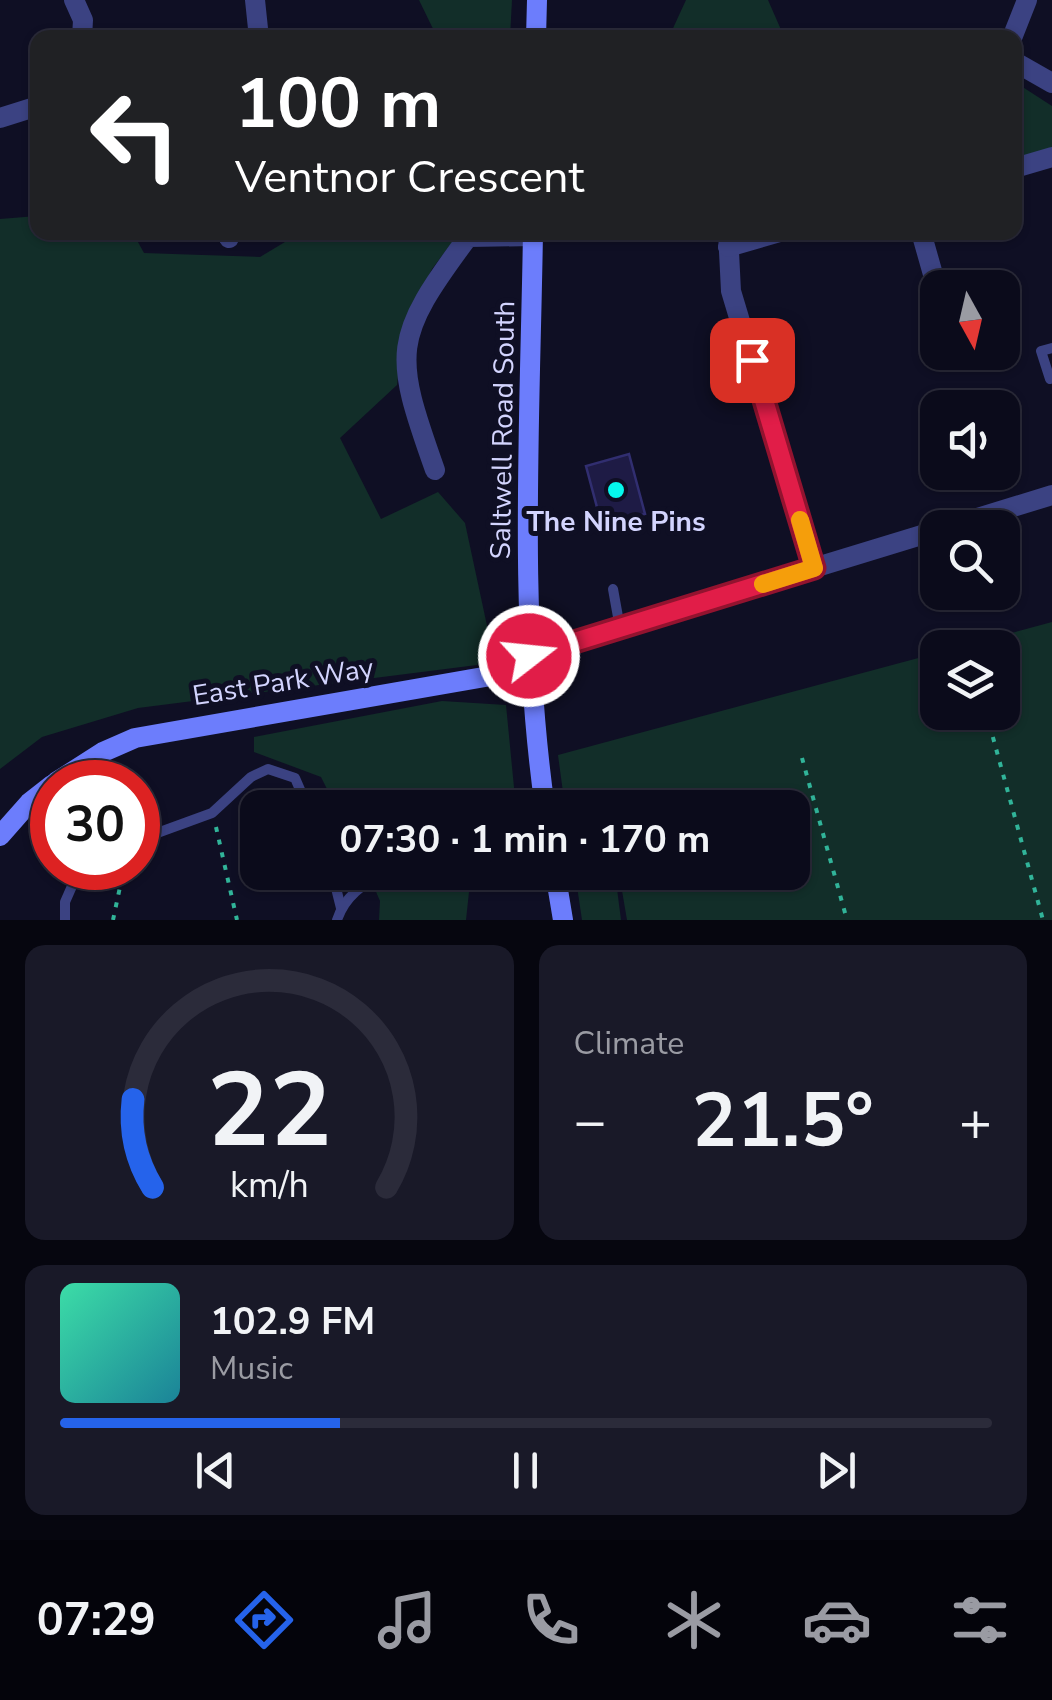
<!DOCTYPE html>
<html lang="en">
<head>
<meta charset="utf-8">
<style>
	:root { --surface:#0b0b1b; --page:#191928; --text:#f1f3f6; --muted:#9a9ba3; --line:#2b2b3a; --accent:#2563eb }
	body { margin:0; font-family:"Nunito Sans",sans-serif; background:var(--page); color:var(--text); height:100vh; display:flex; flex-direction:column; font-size:38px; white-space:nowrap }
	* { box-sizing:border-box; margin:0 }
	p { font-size:32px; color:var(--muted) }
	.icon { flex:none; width:55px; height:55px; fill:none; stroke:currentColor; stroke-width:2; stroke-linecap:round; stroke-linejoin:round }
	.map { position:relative; height:920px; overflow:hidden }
	.panel { display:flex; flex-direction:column; gap:25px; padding:25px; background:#06060f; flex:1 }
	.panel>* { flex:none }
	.top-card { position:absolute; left:30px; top:30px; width:992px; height:210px; border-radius:20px; box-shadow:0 2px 8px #0004,0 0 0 2px var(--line); background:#202124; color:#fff; overflow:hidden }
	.needle { width:65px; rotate:172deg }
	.fabs { position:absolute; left:920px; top:270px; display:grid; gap:20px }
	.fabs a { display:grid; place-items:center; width:100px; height:100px; border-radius:20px; background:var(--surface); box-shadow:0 2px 8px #0004,0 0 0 2px var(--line); font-size:50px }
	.speed { position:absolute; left:30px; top:760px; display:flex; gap:20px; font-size:50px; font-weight:700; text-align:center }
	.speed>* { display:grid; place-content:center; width:130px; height:130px; border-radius:50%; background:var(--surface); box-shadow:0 2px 8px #0004,0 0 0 2px var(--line); line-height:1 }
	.speed .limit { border:15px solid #d22; background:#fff; color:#111 }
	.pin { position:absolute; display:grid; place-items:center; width:85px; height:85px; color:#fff; margin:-42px; border-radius:20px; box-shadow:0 5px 15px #0006 }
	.me { position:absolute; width:110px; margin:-55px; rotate:74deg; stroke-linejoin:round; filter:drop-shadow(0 0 8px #0008) }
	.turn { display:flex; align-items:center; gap:35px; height:210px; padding:0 40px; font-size:45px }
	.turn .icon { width:130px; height:130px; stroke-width:2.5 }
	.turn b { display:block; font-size:70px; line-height:85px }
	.big { font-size:75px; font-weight:700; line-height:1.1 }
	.panel .card { flex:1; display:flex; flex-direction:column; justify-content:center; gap:15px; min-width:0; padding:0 35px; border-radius:20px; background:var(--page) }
	.panel .dial { align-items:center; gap:0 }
	.dial svg { height:260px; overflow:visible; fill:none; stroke:var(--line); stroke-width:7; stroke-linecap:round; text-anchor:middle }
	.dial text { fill:var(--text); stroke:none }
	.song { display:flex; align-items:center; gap:30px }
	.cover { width:120px; height:120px; border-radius:15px; background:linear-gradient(135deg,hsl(160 70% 55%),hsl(190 70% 35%)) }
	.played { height:10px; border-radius:5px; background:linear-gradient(90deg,var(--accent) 30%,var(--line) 30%) }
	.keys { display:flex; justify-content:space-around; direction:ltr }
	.heat { display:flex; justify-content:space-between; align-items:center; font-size:55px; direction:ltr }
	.panel .tiles { flex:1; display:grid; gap:25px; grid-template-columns:1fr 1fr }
	.card:last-child { grid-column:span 2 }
	.trip { position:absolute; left:240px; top:790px; width:570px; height:100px; border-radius:20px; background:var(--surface); box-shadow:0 2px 8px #0004,0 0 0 2px var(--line); font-weight:700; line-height:100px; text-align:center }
	.tab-bar { display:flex; height:160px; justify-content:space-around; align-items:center; background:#04040b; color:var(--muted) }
	.tab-bar .icon { width:70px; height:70px }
	.tab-bar .current { color:var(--accent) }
	.tab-bar b { font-size:45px; color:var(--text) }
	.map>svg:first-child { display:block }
	.green { fill:#122e29 }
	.building { fill:#1e1b45; stroke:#312e70; stroke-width:2.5 }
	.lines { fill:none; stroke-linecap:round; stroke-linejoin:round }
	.path { stroke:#31b499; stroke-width:4; stroke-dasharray:5 8; stroke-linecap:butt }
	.lane { stroke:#3b4282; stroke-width:10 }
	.street { stroke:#3b4282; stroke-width:20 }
	.secondary { stroke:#6c7dfc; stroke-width:20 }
	.route-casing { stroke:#92132f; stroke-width:25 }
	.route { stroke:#e11d48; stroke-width:18 }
	.slow { stroke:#f59e0b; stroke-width:18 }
	.poi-dot { fill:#05f8ed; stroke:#0f0f24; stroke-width:4 }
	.labels { text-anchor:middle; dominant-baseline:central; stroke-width:10; stroke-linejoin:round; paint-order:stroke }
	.street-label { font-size:28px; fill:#d3d4fe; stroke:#0f0f24 }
	.poi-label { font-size:28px; font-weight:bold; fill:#d3d4fe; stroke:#0f0f24 }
</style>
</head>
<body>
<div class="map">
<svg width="1052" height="920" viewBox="0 0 1052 920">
	<rect width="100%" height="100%" fill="#0f0f24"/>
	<g class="green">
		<polygon points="419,0 512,0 510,37 437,37"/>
		<polygon points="686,0 768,0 782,32 772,38 669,37"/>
		<polygon points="1015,82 1052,106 1052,149 1015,159"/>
		<polygon points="37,216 38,232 133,233 144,253 260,257 300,233 459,233 432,269 403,328 397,385 340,438 381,519 438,492 465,523 489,635 488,652 477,665 138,708 42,737 0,769 0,219"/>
		<polygon points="1052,622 1052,920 627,920 619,873 792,872 792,808 565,807 558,755 937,653 938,712 1002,712 1002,648 959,647"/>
		<polygon points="442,701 506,705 516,808 336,807 321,777 254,752 254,737"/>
		<polygon points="368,873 471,873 466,920 379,920 380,901"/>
		<polygon points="575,873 615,873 621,920 582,920"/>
	</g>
	<polygon class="building" points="629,454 645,514 602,526 586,466"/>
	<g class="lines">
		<g class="path">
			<polyline points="986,712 1043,920"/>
			<polyline points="802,758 847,920"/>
			<polyline points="216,827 237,920"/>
			<polyline points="113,920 124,868"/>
		</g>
		<g class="lane">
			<polyline points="1050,379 1041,351 1052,348"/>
			<polyline points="613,589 620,628"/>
			<polyline points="516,808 542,795"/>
			<polyline points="138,840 212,813 251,777 268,769 295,778 308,808"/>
			<polyline points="332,872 341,908"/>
			<polyline points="65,920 65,902 80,868"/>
			<path d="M337 920C345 896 363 884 385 872"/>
		</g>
		<g class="street">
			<polyline points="74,0 83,20 82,38"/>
			<polyline points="255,0 259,38"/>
			<polyline points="1012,38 1027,0"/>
			<polyline points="1015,62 1052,83"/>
			<polyline points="0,118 38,106"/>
			<polyline points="1015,168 1052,157"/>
			<polyline points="728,232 731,291 814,568"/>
			<polyline points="921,232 938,292"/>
			<polyline points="229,238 231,232"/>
			<polyline points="728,247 780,232"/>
			<path d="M435 470C393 352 392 339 468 237L533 236"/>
			<polyline points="945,528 1052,495"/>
			<polyline points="529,655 938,530"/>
		</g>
		<g class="secondary">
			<polyline points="536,38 537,0"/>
			<path d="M533 232C530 424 518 618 545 808"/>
			<polyline points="56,782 103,752 135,738 530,669"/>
			<polyline points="0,836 29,803 52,785"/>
			<polyline points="555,872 563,920"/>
		</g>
	</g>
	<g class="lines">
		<defs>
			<polyline id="route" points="529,656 814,568 752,360"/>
		</defs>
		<use href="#route" class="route-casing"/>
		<use href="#route" class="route"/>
		<polyline class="slow" points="763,584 814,568 800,520"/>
	</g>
	<circle class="poi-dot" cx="616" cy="490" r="10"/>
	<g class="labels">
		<g class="street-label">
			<text transform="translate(503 430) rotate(-89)">Saltwell Road South</text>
			<text transform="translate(283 682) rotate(-9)">East Park Way</text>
		</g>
		<g class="poi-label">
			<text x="616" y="522">The Nine Pins</text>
		</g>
	</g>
</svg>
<div class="fabs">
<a><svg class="needle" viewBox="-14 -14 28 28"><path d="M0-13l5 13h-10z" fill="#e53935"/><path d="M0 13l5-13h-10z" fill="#9a9ba3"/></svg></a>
<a><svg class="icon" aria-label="sound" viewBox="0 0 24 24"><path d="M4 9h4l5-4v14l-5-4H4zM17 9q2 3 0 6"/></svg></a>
<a><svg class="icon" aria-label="search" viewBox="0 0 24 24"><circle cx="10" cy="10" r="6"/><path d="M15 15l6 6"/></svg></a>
<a><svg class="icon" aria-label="layers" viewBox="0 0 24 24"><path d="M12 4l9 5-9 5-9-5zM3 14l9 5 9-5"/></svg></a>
</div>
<div class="speed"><div class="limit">30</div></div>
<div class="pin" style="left:752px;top:360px;background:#d93025"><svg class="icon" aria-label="arrive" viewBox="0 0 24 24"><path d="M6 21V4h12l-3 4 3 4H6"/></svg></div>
<svg class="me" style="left:529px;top:656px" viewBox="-20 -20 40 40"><circle r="17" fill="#e11d48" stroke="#fff" stroke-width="3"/><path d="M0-11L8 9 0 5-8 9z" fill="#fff"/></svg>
<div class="trip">07:30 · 1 min · 170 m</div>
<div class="top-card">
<div class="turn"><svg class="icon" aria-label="left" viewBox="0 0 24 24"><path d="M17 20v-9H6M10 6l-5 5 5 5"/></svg><div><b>100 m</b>Ventnor Crescent</div></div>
</div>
</div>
<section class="panel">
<div class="tiles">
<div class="card dial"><svg viewBox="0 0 100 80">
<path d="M14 69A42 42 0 1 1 86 69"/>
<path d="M14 69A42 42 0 0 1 8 42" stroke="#2563eb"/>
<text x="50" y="56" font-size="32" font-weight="700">22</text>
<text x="50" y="72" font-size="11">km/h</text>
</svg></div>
<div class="card"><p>Climate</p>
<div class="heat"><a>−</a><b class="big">21.5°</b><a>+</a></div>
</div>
<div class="card">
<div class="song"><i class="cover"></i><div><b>102.9 FM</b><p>Music</p></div></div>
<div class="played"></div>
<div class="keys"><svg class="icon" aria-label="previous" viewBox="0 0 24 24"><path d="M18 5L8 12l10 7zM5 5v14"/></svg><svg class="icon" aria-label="pause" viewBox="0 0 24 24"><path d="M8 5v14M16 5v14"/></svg><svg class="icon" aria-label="next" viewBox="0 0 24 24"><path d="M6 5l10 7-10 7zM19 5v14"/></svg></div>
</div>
</div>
</section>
<nav class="tab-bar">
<b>07:29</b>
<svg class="icon current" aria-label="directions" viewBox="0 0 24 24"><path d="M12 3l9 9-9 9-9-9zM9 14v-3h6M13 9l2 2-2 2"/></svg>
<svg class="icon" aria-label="music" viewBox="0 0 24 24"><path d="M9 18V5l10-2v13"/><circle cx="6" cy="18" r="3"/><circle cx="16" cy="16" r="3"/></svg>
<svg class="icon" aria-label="phone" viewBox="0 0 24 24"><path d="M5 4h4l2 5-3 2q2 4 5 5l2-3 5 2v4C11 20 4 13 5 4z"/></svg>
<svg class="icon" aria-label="climate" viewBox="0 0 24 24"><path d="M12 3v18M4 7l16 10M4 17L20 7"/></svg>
<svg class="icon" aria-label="car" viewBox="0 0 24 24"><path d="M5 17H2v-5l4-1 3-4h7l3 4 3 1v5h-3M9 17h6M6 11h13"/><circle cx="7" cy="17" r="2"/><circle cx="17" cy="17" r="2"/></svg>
<svg class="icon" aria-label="filters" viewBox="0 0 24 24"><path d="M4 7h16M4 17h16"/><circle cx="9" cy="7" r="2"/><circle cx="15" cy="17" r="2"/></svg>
</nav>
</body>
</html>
